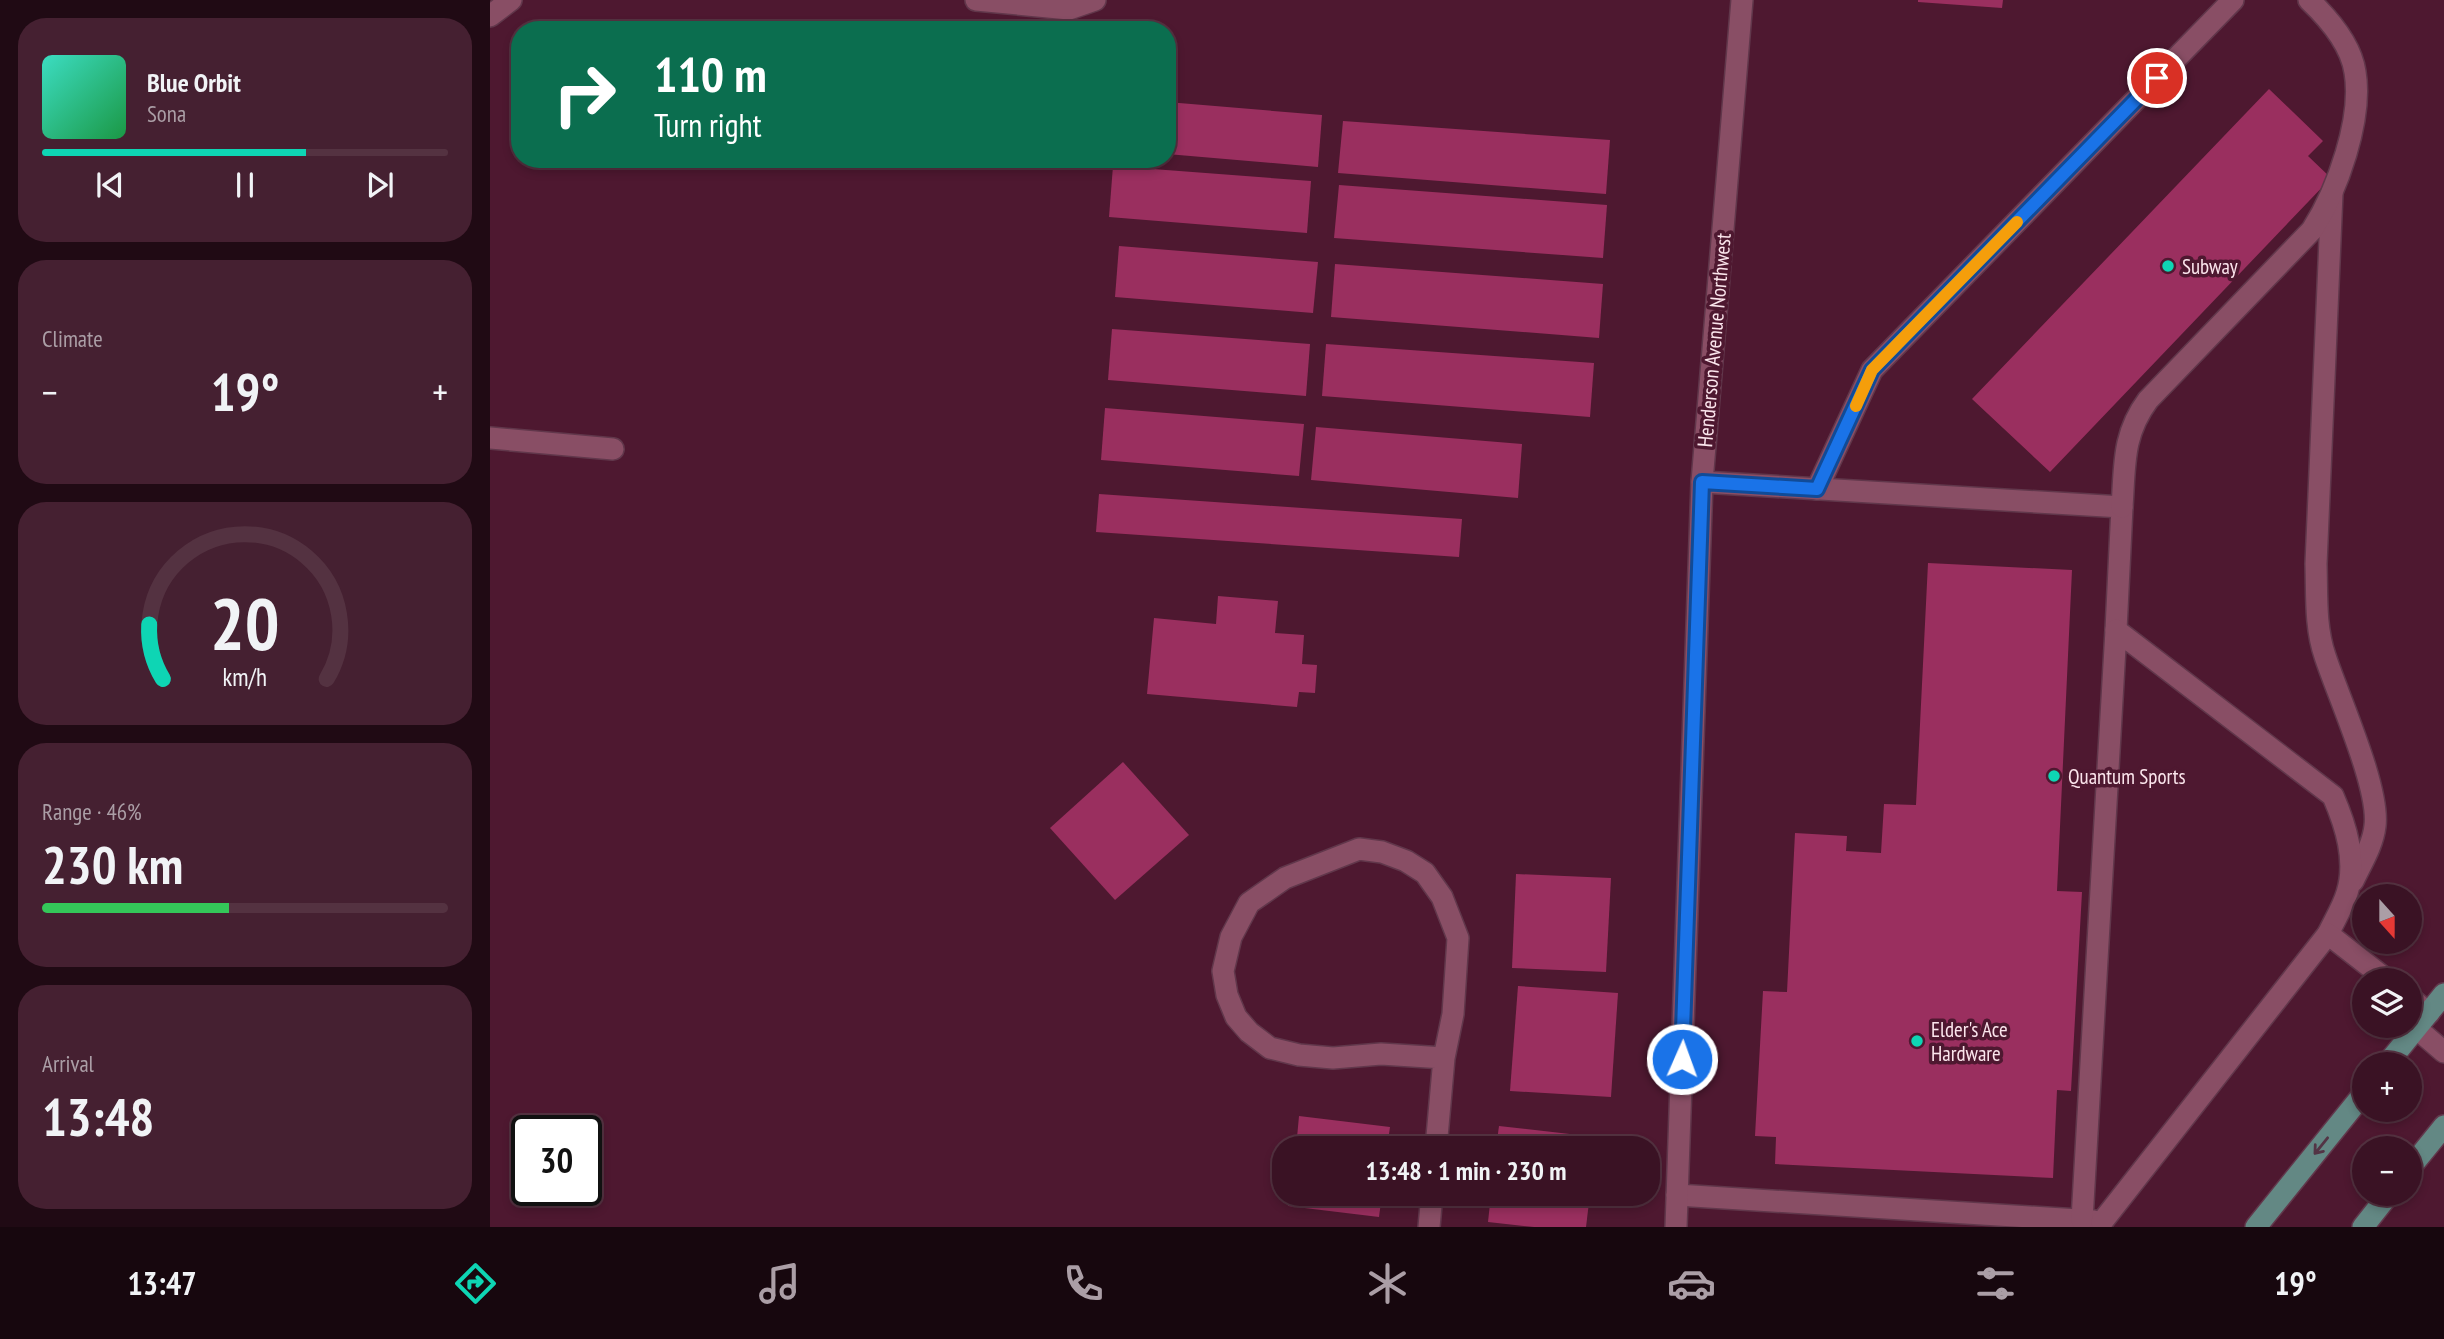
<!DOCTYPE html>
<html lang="en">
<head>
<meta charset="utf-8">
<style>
	:root { --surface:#3a1224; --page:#452031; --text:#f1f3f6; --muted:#ab9ea6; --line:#543241; --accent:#0ed5b4 }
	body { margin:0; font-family:"PT Sans Narrow",sans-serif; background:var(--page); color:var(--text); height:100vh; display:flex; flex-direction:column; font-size:26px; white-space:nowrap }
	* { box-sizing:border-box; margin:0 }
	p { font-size:23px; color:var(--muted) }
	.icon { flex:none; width:38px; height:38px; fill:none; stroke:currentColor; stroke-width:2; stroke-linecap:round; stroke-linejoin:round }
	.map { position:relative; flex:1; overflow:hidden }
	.details { display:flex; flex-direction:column; gap:18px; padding:18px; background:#200a14; width:490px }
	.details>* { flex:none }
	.hud { position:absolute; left:21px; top:21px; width:665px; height:147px; border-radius:28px; box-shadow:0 4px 10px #0003,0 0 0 2px var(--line); background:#0b6e4f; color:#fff; overflow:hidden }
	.needle { width:46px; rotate:159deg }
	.controls { position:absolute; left:1862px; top:884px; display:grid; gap:14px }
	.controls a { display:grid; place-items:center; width:70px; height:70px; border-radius:50%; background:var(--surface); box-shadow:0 4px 10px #0003,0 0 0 2px var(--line); font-size:35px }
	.speed { position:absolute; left:21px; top:1115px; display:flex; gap:14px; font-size:35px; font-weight:700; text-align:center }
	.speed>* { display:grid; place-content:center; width:91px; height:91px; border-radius:50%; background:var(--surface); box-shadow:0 4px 10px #0003,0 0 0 2px var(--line); line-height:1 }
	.speed .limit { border:4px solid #111; border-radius:10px; background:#fff; color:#111 }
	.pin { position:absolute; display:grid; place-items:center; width:60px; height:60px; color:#fff; margin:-30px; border:4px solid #fff; border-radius:50%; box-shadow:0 2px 7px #0007 }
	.me { position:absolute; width:77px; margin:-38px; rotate:2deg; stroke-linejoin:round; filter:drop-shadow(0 0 5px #0008) }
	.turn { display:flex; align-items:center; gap:24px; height:147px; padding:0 28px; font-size:32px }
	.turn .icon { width:91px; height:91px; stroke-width:2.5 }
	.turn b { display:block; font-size:49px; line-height:60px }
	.big { font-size:52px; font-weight:700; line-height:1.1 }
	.details .card { flex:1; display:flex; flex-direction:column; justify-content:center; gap:10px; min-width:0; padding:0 24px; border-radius:28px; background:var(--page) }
	.details .dial { align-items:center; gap:0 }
	.dial svg { height:182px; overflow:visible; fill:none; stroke:var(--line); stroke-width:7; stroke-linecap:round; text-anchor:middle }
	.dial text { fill:var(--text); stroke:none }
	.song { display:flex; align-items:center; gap:21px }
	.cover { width:84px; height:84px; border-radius:10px; background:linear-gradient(135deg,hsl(170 70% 55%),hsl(140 70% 35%)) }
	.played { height:7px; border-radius:4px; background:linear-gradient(90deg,var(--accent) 65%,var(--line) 65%) }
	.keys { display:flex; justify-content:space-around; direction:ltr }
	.heat { display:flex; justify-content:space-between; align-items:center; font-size:38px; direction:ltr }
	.charge { height:10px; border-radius:5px; background:linear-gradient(90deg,#34c759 46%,var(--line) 0) }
	.trip { position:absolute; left:782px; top:1136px; width:388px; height:70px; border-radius:28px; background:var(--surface); box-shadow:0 4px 10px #0003,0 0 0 2px var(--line); font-weight:700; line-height:70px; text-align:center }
	.dock { display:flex; height:112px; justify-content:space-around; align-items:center; background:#17070e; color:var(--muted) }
	.dock .icon { width:49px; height:49px }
	.dock .on { color:var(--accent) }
	.dock b { font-size:32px; color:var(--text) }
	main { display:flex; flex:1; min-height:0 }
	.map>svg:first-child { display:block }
	.building { fill:#9a2f5f }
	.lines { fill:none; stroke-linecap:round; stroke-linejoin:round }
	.minor-casing { stroke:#61374b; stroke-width:24 }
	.major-casing { stroke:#61374b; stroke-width:24 }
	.minor { stroke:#894e65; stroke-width:21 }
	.major { stroke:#638884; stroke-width:21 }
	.oneway { stroke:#533445 }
	.route-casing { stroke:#114b97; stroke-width:18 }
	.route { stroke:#1a73e8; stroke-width:12 }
	.slow { stroke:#f59e0b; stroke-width:12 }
	.poi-dot { fill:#0ed5b4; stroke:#4e1830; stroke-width:2.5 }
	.labels { text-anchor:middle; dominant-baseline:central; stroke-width:7; stroke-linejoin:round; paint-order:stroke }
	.poi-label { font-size:21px; fill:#fbe5ec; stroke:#4e1830; text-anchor:start }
	.street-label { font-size:21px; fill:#fbe5ec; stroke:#4e1830 }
</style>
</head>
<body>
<main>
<section class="details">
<div class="card">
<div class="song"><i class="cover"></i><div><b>Blue Orbit</b><p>Sona</p></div></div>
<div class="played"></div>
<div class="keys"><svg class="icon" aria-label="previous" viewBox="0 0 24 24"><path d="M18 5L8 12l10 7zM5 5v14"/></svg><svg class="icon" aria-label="pause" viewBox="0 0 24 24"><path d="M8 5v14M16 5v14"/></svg><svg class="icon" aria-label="next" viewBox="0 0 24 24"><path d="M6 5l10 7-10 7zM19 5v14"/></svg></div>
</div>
<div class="card"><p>Climate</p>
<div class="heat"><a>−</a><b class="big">19°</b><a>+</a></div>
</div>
<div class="card dial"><svg viewBox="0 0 100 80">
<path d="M14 69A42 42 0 1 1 86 69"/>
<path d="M14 69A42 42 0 0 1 8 45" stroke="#0ed5b4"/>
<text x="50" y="56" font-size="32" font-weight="700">20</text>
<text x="50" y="72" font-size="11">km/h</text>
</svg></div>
<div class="card"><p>Range · 46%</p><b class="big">230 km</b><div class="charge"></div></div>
<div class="card"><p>Arrival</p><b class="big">13:48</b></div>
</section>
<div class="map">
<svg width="1954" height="1227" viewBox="0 0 1954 1227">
	<rect width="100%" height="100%" fill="#4e1830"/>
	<g class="building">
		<polygon points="1428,0 1513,0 1512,8 1428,2"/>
		<polygon points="1779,89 1833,141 1818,156 1841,178 1560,472 1482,399"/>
		<polygon points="677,102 832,115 828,167 677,154"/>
		<polygon points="853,121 1120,140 1116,194 848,173"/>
		<polygon points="623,166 821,181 817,233 619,217"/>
		<polygon points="849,185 1117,205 1113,258 844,238"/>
		<polygon points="629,246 828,262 823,313 625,297"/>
		<polygon points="845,264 1113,284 1109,338 841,317"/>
		<polygon points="622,329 820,344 816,396 618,380"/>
		<polygon points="836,344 1104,363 1100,417 832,396"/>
		<polygon points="615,408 814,424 809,476 611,460"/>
		<polygon points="826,427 1032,444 1028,498 821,480"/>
		<polygon points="609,494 972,519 969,557 606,532"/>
		<polygon points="1438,563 1582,570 1567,891 1592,892 1581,1091 1567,1090 1563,1178 1285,1164 1286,1137 1265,1136 1273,991 1297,992 1305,833 1357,836 1356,851 1391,853 1394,804 1426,805"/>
		<polygon points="728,596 788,601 785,633 814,635 812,664 827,665 825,693 809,692 807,707 657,694 664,618 726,624"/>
		<polygon points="633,762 699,835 625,900 560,828"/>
		<polygon points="1026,874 1121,878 1116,972 1022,968"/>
		<polygon points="1028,986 1128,993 1121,1097 1020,1091"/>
		<polygon points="809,1116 900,1127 897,1148 806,1148"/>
		<polygon points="1009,1126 1106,1137 1105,1148 1006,1148"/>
		<polygon points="800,1194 892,1194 889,1217 798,1206"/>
		<polygon points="1001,1194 1100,1194 1096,1227 1044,1227 998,1222"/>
	</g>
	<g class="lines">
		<defs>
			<g id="minor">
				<polyline points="486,0 579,9 605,0"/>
				<polyline points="0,16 21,0"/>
				<path d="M1842 193 1826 564C1827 595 1825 627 1835 656 1848 696 1890 788 1885 826 1883 845 1871 864 1863 881"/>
				<polyline points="0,438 123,449"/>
				<polyline points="1212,482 1632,507 1626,630"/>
				<polyline points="1327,489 1382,370 1743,0"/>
				<path d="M1632 507C1635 466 1632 435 1658 400L1822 230C1847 191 1873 119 1865 72 1861 45 1838 18 1819 0"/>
				<polyline points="1920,998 1939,1013"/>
				<polyline points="1926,1028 1954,1052"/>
				<polyline points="946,1148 954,1058 963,1014 968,938 952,897 935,873 916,861 892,852 869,849 795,878 759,903 741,937 733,971 737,995 746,1017 759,1032 780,1048 809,1055 843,1058 891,1054 954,1058"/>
				<polyline points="1187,1195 1604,1221"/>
				<path d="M1592 1220 1626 630 1843 796C1856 826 1867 861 1857 893 1853 907 1844 921 1838 934"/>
				<polyline points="1612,1222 1838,934 1897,980"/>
				<polyline points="939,1227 942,1194"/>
				<polyline points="1186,1227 1212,482 1252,0"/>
			</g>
			<g id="major">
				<polyline points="1897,1064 1954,994"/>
				<polyline points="1920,1168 1954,1126"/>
				<polyline points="1766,1227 1874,1093"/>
				<polyline points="1873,1227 1899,1194"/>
			</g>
		</defs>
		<use href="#minor" class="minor-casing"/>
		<use href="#major" class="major-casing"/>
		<use href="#minor" class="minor"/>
		<use href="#major" class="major"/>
	</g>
	<defs><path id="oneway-shaft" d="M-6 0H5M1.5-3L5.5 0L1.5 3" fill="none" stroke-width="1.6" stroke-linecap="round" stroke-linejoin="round" transform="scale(1.75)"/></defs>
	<use class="oneway" href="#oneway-shaft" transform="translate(1831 1146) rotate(129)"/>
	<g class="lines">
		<defs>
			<polyline id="route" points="1192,1059 1212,482 1327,489 1382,370 1667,78"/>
		</defs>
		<use href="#route" class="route-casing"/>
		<use href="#route" class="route"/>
		<polyline class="slow" points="1366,406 1382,370 1527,222"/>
	</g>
	<g class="poi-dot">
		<circle cx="1678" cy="266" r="7"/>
		<circle cx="1564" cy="776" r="7"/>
		<circle cx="1427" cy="1041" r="7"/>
	</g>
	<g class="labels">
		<g class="poi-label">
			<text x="1692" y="266">Subway</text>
			<text x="1578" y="776">Quantum Sports</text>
			<text x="1441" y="1029">Elder's Ace<tspan x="1441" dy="24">Hardware</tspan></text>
		</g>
		<g class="street-label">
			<text transform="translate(1224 340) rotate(-85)">Henderson Avenue Northwest</text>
		</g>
	</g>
</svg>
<div class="controls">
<a><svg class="needle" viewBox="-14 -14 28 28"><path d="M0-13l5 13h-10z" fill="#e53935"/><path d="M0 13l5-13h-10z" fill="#ab9ea6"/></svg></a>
<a><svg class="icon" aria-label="layers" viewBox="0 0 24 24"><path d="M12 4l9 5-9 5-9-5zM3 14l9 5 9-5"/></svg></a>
<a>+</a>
<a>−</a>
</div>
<div class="speed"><div class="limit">30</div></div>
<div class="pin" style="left:1667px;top:78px;background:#d93025"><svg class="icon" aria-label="arrive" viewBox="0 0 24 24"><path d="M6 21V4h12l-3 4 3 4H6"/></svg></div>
<svg class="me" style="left:1192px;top:1059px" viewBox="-20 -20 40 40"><circle r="17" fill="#1a73e8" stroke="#fff" stroke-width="3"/><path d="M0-11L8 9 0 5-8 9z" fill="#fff"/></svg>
<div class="trip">13:48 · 1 min · 230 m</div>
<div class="hud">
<div class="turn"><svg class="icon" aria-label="right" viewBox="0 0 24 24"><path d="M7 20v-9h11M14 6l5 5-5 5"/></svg><div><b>110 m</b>Turn right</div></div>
</div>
</div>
</main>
<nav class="dock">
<b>13:47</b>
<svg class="icon on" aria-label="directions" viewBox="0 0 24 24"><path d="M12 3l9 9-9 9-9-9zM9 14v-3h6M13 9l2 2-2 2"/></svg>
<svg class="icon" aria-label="music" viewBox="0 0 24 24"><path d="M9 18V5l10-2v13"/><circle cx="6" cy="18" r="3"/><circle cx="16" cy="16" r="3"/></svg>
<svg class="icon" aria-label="phone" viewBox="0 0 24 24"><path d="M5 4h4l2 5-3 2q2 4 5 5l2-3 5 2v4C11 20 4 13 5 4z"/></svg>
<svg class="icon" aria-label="climate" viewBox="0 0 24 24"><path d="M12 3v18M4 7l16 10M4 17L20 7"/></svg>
<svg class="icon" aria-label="car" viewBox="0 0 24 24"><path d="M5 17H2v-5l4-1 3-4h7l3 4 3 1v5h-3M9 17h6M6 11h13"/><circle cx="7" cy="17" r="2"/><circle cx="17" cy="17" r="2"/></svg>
<svg class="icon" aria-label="filters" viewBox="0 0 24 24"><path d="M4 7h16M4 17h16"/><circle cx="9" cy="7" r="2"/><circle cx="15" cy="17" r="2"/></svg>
<b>19°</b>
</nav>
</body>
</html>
